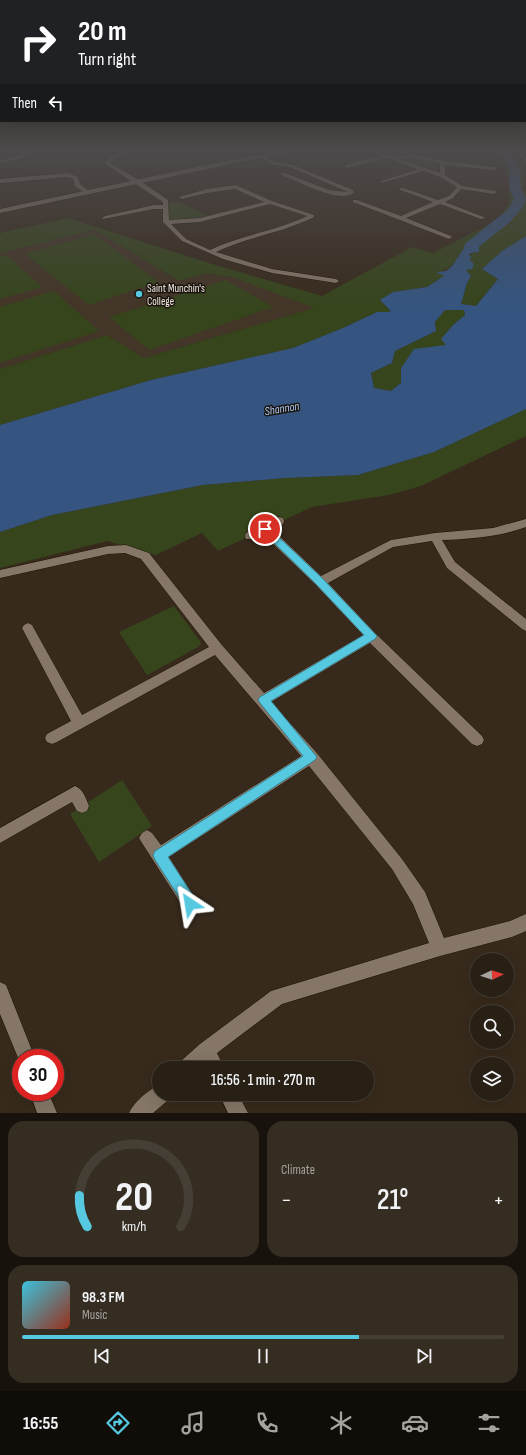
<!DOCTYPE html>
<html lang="en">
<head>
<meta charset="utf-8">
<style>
	:root { --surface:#292015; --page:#352d22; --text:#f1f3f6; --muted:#a5a3a0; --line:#453e34; --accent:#56c9e1 }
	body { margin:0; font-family:"Sofia Sans Condensed",sans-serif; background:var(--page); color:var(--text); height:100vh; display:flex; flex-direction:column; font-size:15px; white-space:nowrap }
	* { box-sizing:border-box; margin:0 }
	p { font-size:13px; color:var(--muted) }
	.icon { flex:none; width:22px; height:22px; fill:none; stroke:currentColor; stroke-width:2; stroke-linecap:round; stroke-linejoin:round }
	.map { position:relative; height:1113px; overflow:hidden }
	.sheet { display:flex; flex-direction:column; gap:8px; padding:8px; background:#17120c; flex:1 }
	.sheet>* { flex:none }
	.top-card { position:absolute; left:0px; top:0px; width:526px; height:122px; box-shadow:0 4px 16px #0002,0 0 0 1px var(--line); background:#202124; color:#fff; overflow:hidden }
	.needle { width:26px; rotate:86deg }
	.fabs { position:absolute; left:470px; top:953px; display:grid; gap:8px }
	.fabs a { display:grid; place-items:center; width:44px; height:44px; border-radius:50%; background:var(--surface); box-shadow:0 4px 16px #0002,0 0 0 1px var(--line); font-size:20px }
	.speed { position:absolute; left:12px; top:1049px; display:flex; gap:8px; font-size:20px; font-weight:700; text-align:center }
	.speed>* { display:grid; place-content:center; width:52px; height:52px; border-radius:50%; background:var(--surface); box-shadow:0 4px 16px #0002,0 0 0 1px var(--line); line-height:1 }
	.speed .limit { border:6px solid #d22; background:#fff; color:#111 }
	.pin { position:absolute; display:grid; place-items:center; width:34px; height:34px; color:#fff; margin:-17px; border:2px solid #fff; border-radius:50%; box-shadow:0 1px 4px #0007 }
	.me { position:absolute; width:44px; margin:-22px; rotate:327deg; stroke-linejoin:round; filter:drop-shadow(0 0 3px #0008) }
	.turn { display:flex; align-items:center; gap:14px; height:84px; padding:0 12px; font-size:18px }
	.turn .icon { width:52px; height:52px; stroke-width:2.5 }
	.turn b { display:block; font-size:28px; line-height:34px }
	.then { display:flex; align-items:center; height:38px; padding:0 12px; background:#0003; gap:8px; font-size:15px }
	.big { font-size:30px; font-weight:600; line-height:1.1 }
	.sheet .card { flex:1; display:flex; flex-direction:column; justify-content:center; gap:6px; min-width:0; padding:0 14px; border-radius:16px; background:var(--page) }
	.sheet .dial { align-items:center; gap:0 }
	.dial svg { height:104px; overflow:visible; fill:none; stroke:var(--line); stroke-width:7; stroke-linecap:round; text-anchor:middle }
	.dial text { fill:var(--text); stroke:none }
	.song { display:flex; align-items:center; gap:12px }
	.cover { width:48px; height:48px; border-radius:6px; background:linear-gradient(135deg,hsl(190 70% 55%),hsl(10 70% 35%)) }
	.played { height:4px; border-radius:2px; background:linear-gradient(90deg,var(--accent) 70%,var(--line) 70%) }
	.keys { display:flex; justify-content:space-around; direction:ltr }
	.heat { display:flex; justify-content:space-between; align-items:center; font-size:22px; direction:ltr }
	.sheet .tiles { flex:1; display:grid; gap:8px; grid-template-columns:1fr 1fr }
	.card:last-child { grid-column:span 2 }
	.trip { position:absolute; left:152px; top:1061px; width:222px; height:40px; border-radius:20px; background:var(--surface); box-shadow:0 4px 16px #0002,0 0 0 1px var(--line); font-weight:600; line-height:40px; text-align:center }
	.tabs { display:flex; height:64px; justify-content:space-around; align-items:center; background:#100d08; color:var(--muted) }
	.tabs .icon { width:28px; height:28px }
	.tabs .active { color:var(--accent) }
	.tabs b { font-size:18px; color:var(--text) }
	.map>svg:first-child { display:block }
	.education { fill:#433527 }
	.green { fill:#36451c }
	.water { fill:#355580; fill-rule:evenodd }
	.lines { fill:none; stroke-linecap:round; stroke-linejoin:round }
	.river { fill:#355580; fill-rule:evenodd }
	.street-casing { stroke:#1e1206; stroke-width:1 }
	.secondary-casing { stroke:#1e1206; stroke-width:1 }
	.street { fill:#857667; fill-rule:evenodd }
	.secondary { fill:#857667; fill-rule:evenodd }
	.route { fill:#56c9e1; stroke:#388392 }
	.poi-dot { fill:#56c9e1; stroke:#1a140e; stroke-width:1.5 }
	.labels { text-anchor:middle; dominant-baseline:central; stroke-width:3; stroke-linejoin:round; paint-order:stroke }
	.far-poi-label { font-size:11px; fill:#f3eae2; stroke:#1a140e; text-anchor:start }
	.far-water-label { font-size:12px; font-style:italic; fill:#aecdf6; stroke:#1a140e }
</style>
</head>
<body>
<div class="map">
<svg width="526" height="1113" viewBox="0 0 526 1113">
	<rect width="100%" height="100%" fill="#372a1c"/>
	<polygon class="education" points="95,230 179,281 207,273 235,278 315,308 144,358 107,335 0,369 0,253"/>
	<g class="green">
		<path d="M500 152H526L523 191H526V236L502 251 482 269 498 279 476 306 461 304 467 283 471 276 465 270C469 258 466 254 479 252L466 245C458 257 453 270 437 272L444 276 427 287 393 292 381 301 391 311 387 312H377L343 328 293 348 151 380 0 425V369L107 335 144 358 314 308 235 278 207 273 179 281 95 230 0 253V233L68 218 212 264 322 296 412 247 433 253 496 221 509 204V175Z"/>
		<polygon points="404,157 416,157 438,163 438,171 402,160"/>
		<polygon points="177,201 209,216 170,220 168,217 169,203"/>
		<polygon points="94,234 158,282 89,305 25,254"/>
		<polygon points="6,255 42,287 0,299 0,256"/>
		<polygon points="226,280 273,307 149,350 109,317"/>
		<polygon points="54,291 99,331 0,363 0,307"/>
		<polygon points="445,310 464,310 465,315 454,324 446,346 401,368 401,383 391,391 374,388 371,373 392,363 395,351 436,331 435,322"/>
		<polygon points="526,409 526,436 421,486 389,495 312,507 218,551 202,533 156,555 107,541 0,568 0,532 52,515 203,485 285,478 358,475 434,452"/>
		<polygon points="174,606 200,641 201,644 198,647 147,675 119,632"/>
		<polygon points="122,780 152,826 99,862 70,814"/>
	</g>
	<path class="water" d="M526 236V409L434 452 358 475 285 478 203 485 52 515 0 532V425L151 380 293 348 343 328 377 312H387L391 311 380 300 393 292 427 287 444 276 436 272 446 271 452 266 466 245 479 247V252L471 253 469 255 472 257 469 259 474 264 472 269 466 270 471 276 467 283 461 304 476 306 498 279 482 269 502 251ZM445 310H464L465 315 454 324 441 339 446 345 414 349 401 368V383L391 391 374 388 371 373 392 363 395 351 436 331 435 322Z"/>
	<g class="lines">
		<polygon class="river" points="499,152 510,152 519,167 521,189 526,198 522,208 510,222 476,249 466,249 464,246 466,243 506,211 510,207 514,198 509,189 509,167"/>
		<defs>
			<g id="street">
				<polygon points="25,152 31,152 23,158 0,164 0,160 19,156"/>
				<path d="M121 152H128L112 160 110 163 139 180 168 200 169 220 200 218 264 202 235 189 207 193 182 199 179 197 207 189 236 185 272 201 314 215V217C283 233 247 237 216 252L272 269 336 279 339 281 336 283 272 273 223 259 182 241 163 222V209H154L103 219 102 218 105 216 154 205H163V202L105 164 108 158ZM270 204 307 216C276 231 241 235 210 250L186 239 171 224 200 222Z"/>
				<path d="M373 152H381L393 157 416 154 443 161 496 167V169L494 170 445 165V175L462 186 496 191V193L494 194 461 189 453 198 445 202 486 218 481 219 440 204 406 218 451 236 452 237 449 239 353 202V200H357L401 216 433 202 400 190V188H404L438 200 449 196 457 187 440 177 424 171 381 183V181L418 169 387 158 347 168 344 166 357 161 382 156ZM416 158 440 164V173L399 159Z"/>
				<polygon points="517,152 522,152 526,158 526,163"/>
				<path d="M263 154 275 162 293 165 353 190 354 193C337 204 299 181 281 175V173H285L329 190 348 192 290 167 271 164 261 157V155Z"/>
				<polygon points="68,173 78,177 80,184 89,191 89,193 85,193 75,186 73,179 67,177 0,183 0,179"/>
				<path d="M279 517 283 518 284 521 283 524 272 529 321 576 391 540 435 533 493 528 526 519V527C499 537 471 539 442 540L455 562 526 619V631L522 629 447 568 432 541 393 547 328 583 375 633 482 736 484 740 482 744 477 746 472 744 370 643 271 702 316 752 402 859 425 892 444 938 510 921 526 914V931L512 937 440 956 282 1004 217 1053 224 1068H205L204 1065 201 1068H179L181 1061 200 1044 271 991 429 943 413 904 392 869 309 766 169 857 199 904 197 910 191 912 185 910 142 843 139 838 142 833 147 830 152 833 161 845 301 756 215 655 57 742 52 744 47 742 45 738 47 734 71 721 22 628 24 625 28 623 32 625 82 715 209 647 141 559 125 553 108 554 0 578V570L108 546 126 545 149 553 221 644 264 693 363 635 316 585 263 534 254 539H246L245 536 246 533Z"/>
				<path d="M75 786C83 789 86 798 89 806L87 811 82 813 77 811 72 802 0 843V828Z"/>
				<polygon points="0,982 6,985 35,1058 21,1058 21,1065 0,1014"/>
				<path d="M159 1085V1094H169L167 1101 153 1113H129C134 1102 148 1090 159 1085Z"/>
				<polygon points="30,1092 48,1092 57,1113 37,1113"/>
				<polygon points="219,1094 238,1094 248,1113 228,1113"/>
			</g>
			<polygon id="secondary" points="275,152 288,152 0,213 0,209 201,166"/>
		</defs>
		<use href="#street" class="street-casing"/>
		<use href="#secondary" class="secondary-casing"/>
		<use href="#street" class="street"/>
		<use href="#secondary" class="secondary"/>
	</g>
	<linearGradient id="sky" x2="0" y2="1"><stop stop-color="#1e170f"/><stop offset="0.49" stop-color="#4d4a4b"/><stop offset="1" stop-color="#4d4a4b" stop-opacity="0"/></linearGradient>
	<rect width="526" height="308" fill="url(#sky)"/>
	<polygon class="route" points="265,526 268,527 323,579 377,636 375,639 271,701 317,757 315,760 168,857 195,899 197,904 195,908 190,910 186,908 155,860 153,855 155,851 303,756 260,703 258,700 260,697 364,635 316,584 262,531 261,529 262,527"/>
	<circle class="poi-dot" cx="139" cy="294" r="4"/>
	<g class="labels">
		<g class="far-poi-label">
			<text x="147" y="288">Saint Munchin's<tspan x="147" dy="13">College</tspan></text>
		</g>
		<g class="far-water-label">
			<text transform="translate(282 409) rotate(-9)">Shannon</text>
		</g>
	</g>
</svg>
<div class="fabs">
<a><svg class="needle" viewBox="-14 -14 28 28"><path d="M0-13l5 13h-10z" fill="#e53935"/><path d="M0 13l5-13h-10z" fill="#a5a3a0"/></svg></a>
<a><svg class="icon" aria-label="search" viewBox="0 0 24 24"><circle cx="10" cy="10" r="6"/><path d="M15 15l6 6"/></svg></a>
<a><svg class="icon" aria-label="layers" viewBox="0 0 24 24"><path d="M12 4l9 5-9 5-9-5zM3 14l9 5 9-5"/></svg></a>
</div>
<div class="speed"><div class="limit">30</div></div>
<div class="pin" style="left:265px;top:529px;background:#d93025"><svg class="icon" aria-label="arrive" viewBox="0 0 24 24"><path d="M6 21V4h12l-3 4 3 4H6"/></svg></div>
<svg class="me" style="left:190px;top:904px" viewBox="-20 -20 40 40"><path d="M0-17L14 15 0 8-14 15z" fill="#56c9e1" stroke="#fff" stroke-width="4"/></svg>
<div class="trip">16:56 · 1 min · 270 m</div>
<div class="top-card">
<div class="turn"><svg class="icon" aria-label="right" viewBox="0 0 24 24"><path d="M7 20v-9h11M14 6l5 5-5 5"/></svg><div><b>20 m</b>Turn right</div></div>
<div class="then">Then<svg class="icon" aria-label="left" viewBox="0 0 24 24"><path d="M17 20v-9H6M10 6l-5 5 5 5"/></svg></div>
</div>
</div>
<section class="sheet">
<div class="tiles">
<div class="card dial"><svg viewBox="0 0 100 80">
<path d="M14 69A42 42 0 1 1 86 69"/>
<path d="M14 69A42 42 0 0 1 8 45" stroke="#56c9e1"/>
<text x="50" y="56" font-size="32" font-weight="700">20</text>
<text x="50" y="72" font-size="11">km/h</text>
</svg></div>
<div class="card"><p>Climate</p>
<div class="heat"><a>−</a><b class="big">21°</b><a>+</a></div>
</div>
<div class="card">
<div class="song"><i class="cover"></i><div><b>98.3 FM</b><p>Music</p></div></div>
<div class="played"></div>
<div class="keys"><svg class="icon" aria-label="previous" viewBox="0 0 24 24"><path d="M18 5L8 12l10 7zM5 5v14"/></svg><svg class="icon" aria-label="pause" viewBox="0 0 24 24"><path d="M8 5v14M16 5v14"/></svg><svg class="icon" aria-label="next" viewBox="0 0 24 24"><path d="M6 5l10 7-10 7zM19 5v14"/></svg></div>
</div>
</div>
</section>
<nav class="tabs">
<b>16:55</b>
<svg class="icon active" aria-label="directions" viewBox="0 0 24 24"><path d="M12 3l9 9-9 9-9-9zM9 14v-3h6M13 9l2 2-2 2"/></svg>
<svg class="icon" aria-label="music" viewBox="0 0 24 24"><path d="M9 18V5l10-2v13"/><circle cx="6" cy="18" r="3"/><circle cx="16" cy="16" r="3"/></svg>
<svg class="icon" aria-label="phone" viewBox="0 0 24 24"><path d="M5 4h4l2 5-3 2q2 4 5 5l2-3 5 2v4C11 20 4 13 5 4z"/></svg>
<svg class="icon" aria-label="climate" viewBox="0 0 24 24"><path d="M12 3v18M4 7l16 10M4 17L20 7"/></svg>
<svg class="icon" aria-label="car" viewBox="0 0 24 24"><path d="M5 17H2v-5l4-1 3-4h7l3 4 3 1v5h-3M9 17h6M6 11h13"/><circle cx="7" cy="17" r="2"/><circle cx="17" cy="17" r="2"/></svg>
<svg class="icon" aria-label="filters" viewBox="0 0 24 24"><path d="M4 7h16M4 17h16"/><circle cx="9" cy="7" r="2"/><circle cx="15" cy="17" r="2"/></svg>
</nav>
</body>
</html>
